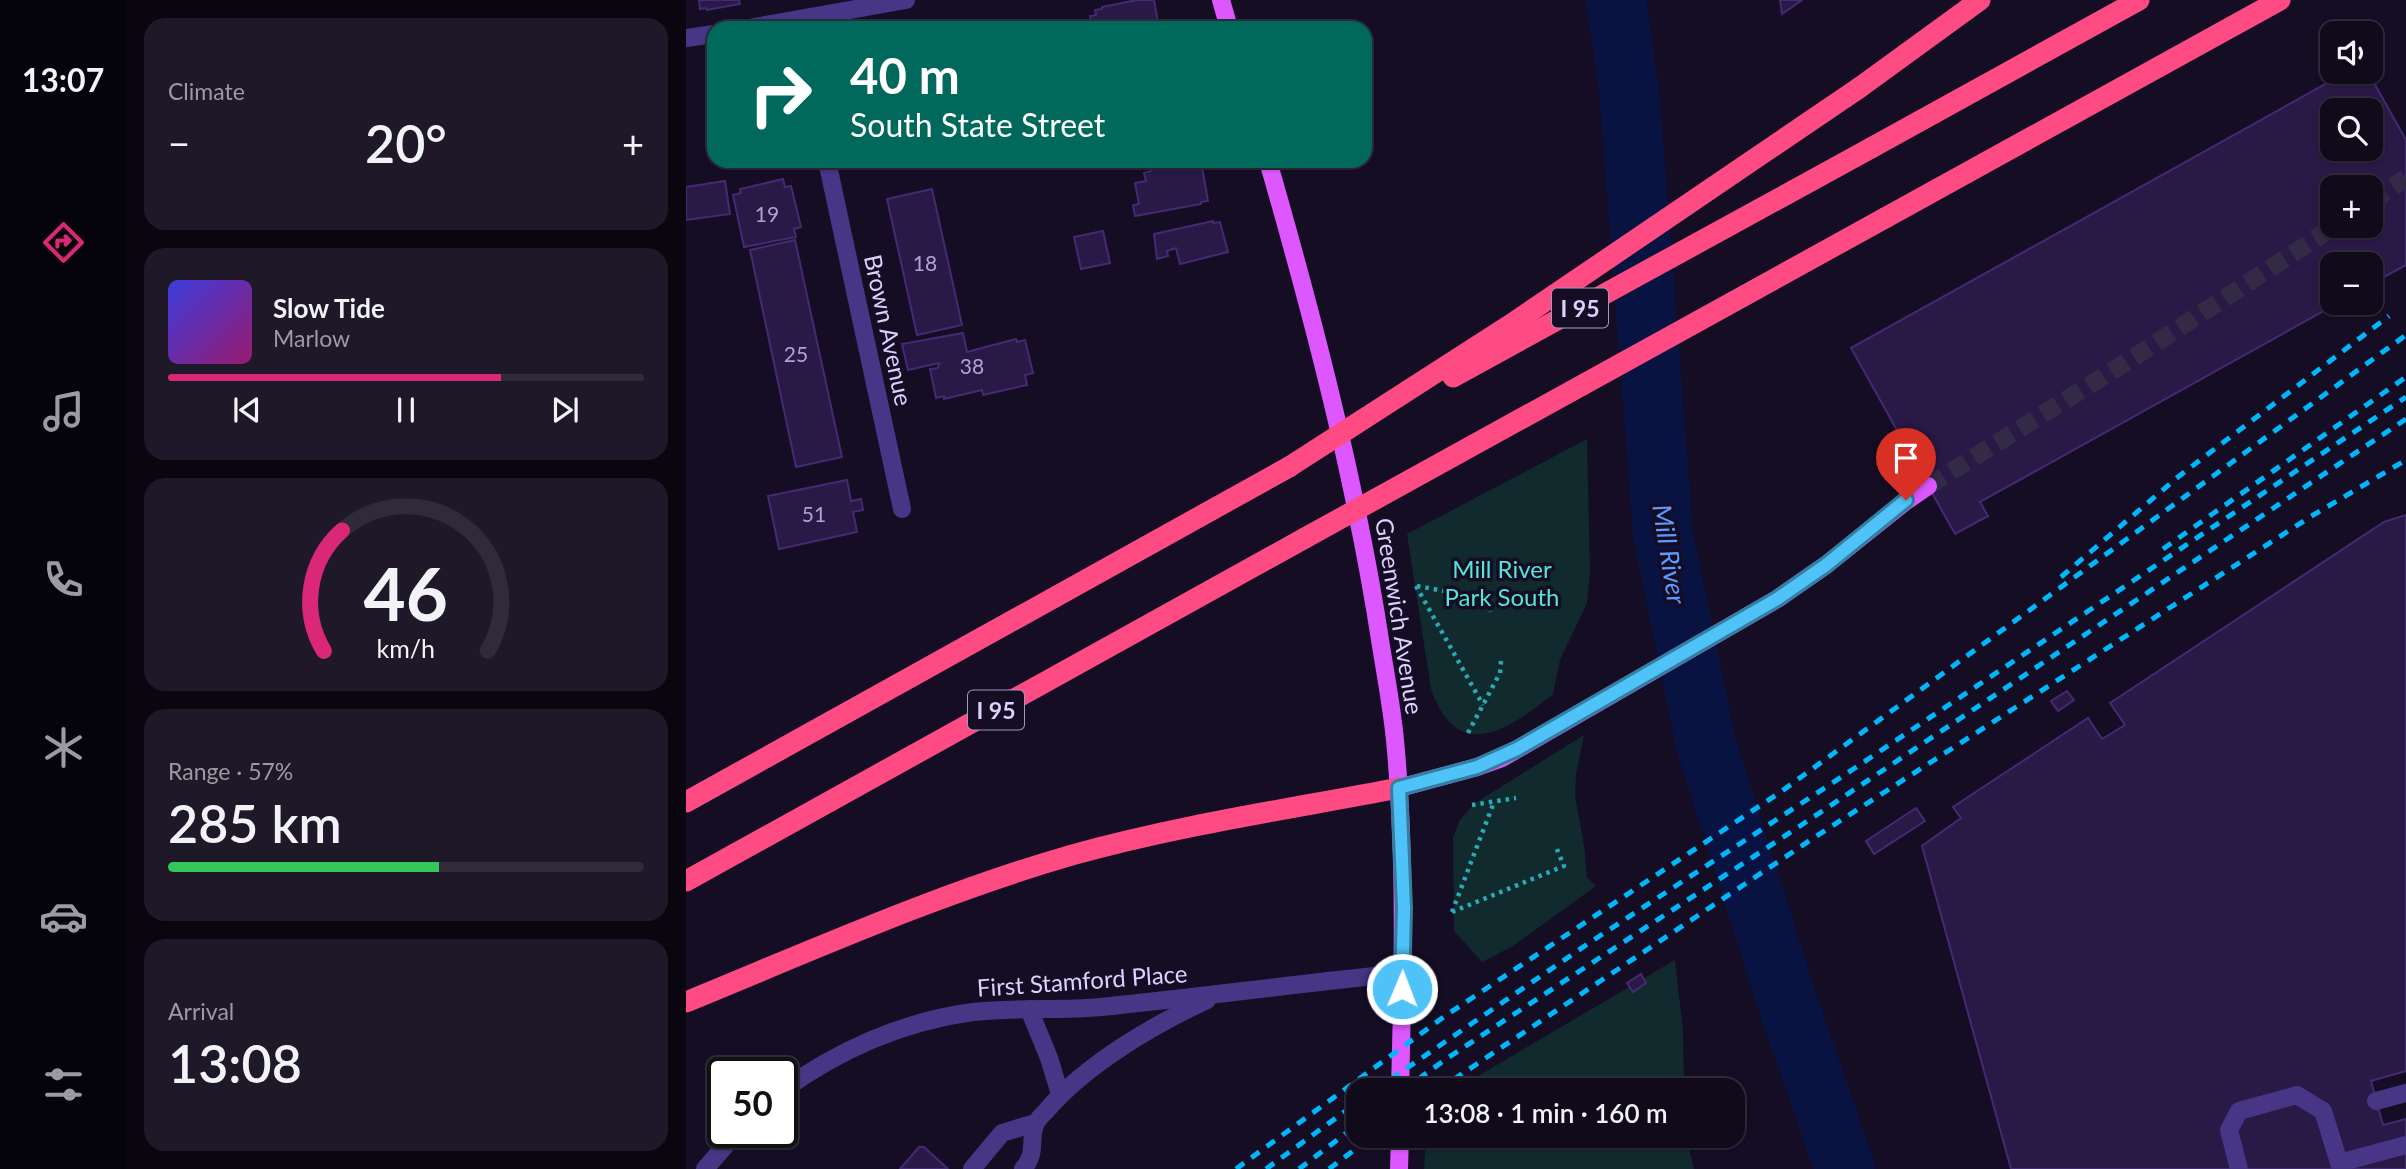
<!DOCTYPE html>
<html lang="en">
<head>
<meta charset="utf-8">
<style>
	:root { --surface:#100a1b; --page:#1e1828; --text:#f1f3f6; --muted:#9c9aa3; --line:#302b3a; --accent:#db2777 }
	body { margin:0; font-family:Lato,sans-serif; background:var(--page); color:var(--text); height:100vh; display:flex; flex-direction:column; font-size:26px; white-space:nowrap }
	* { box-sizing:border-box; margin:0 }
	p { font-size:23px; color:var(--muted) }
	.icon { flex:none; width:38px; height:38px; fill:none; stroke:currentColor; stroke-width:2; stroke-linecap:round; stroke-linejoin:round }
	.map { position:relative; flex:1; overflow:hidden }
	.panel { display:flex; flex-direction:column; gap:18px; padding:18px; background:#09060f; width:560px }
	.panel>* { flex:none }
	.top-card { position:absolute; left:21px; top:21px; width:665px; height:147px; border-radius:21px; box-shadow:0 2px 5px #0004,0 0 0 2px var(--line); background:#00695c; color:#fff; overflow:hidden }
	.controls { position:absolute; left:1634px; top:21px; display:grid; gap:14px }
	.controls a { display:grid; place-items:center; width:63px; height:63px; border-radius:14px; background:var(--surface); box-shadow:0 2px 5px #0004,0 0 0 2px var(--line); font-size:35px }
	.speed { position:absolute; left:21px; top:1057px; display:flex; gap:14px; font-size:35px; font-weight:700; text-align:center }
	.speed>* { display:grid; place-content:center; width:91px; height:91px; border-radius:50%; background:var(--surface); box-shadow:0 2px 5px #0004,0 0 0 2px var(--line); line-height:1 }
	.speed .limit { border:4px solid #111; border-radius:10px; background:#fff; color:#111 }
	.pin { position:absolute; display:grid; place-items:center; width:60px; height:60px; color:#fff; margin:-72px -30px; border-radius:50% 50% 50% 0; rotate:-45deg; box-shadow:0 0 7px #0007 }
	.pin .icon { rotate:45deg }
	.me { position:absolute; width:77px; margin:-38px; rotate:1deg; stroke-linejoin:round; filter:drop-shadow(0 0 5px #0008) }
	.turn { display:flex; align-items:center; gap:24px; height:147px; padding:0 28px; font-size:32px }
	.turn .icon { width:91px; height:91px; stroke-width:2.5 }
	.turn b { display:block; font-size:49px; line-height:60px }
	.big { font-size:52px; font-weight:600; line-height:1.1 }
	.panel .widget { flex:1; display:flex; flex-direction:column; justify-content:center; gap:10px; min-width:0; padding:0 24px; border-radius:21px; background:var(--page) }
	.panel .dial { align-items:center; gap:0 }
	.dial svg { height:182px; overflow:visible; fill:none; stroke:var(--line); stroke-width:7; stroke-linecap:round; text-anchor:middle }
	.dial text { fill:var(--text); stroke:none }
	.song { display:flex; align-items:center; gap:21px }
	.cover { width:84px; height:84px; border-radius:10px; background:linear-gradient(135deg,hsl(240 70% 55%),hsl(320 70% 35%)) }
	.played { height:7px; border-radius:4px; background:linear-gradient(90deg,var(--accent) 70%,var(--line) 70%) }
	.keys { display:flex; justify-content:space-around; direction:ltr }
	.heat { display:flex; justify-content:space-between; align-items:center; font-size:38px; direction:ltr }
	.charge { height:10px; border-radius:5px; background:linear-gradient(90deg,#34c759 57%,var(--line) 0) }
	.trip { position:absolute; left:660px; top:1078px; width:399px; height:70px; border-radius:21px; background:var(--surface); box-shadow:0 2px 5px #0004,0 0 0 2px var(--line); font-weight:600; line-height:70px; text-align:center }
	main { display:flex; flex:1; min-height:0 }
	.menu { display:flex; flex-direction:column; width:126px; justify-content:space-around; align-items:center; background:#06040b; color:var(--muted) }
	.menu .icon { width:49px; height:49px }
	.menu .on { color:var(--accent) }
	.menu b { font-size:32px; color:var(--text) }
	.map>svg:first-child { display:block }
	.green { fill:#102a2e }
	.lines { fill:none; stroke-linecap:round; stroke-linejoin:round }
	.river { stroke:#081342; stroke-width:60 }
	.building { fill:#291946; stroke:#442a72; stroke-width:2; fill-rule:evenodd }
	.major-tunnel { stroke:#332a45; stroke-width:18; stroke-dasharray:18 9; stroke-linecap:butt }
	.path { stroke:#2aaab9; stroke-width:4.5; stroke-dasharray:3.5 5; stroke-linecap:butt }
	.minor { stroke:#473685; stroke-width:18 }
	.major { stroke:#dd57ff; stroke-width:18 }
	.highway { stroke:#ff4b83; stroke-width:21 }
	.rail { stroke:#00b7fb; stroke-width:5; stroke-dasharray:10 9; stroke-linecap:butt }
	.highway-bridge { stroke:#ff4b83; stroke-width:21 }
	.route-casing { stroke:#337fa1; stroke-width:18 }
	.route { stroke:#4fc3f7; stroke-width:12 }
	.labels { text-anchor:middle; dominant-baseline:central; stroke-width:7; stroke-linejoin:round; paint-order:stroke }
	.number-label { font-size:21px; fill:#b0a2d1 }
	.shield { fill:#150d24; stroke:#a196bd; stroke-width:2 }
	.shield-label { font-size:23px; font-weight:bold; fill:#ddd0ff }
	.street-label { font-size:24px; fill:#ddd0ff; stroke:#150d24 }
	.park-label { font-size:24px; fill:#57e4d9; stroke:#150d24 }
	.water-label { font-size:26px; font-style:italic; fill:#5e99ff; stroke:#150d24 }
</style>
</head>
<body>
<main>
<nav class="menu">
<b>13:07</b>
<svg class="icon on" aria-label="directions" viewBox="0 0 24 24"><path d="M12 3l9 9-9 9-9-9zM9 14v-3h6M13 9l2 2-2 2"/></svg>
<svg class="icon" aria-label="music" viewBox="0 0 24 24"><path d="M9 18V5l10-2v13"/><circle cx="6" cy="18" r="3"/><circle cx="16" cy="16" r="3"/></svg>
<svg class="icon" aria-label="phone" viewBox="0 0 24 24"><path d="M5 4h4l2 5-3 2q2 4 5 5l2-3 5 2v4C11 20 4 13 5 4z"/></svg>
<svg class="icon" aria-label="climate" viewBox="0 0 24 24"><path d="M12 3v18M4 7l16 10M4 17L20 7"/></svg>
<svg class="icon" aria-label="car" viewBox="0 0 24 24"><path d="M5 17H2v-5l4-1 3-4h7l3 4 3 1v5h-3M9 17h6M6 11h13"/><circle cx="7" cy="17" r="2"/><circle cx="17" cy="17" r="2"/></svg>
<svg class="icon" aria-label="filters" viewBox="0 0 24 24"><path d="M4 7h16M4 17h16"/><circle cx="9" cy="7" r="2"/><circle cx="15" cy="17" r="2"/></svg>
</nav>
<section class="panel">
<div class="widget"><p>Climate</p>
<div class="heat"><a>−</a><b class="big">20°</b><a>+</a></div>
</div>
<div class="widget">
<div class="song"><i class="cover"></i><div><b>Slow Tide</b><p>Marlow</p></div></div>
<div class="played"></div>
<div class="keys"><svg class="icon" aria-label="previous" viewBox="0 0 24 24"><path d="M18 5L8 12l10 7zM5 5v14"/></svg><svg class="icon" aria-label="pause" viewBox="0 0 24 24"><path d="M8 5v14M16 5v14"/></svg><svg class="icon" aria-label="next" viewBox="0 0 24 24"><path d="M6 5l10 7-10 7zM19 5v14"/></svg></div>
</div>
<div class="widget dial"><svg viewBox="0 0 100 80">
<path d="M14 69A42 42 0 1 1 86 69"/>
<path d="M14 69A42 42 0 0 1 22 16" stroke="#db2777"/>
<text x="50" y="56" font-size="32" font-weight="700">46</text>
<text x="50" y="72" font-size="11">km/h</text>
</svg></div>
<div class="widget"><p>Range · 57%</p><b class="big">285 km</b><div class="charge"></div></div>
<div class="widget"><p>Arrival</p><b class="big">13:08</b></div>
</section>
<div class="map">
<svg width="1720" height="1169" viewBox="0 0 1720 1169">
	<rect width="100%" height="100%" fill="#150d24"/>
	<g class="green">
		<path d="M901 439 904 572 901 603 874 660 867 694C824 729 772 766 745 689L721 534Z"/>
		<polygon points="898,735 890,775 889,796 898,845 901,877 910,886 827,946 796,962 768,931 767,837 774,820 789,803"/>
		<polygon points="989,960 997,1031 998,1090 768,1090"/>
		<polygon points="740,1136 1000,1136 1008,1169 738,1169"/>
	</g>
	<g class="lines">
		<polyline class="river" points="930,0 943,90 977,534 1020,744 1101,1001 1159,1169"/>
	</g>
	<g class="building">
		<polygon points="13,0 53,0 54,4 21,10 20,8 14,9"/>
		<polygon points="451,0 468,0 473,28 407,28 404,16 410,15 409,10 416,9 416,7"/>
		<polygon points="1094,0 1116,0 1096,14"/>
		<path d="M1661 72H1682L1720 140V265L1685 284V264H1647V303H1652L1294 502 1302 516 1269 534 1165 348ZM1647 110H1685V149H1647ZM1647 187H1685V226H1647Z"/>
		<polygon points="463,161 515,161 522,201 515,202 515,204 449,216 447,205 453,204 449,183 460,181 458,173 465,171"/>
		<polygon points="97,179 99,187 105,186 115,227 108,229 110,237 58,247 47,195 55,193 54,189"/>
		<polygon points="39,181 44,214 0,220 0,187"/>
		<polygon points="246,189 276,325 231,335 201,199"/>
		<polygon points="527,221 527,223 534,222 542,252 494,264 490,248 481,251 482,256 471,259 468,234"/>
		<polygon points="417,231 424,263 395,269 388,237"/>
		<polygon points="109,240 156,457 110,467 64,250"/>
		<polygon points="277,333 281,352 330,339 331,342 339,340 347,373 339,375 341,385 297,395 296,390 258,399 258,396 250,398 244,369 252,368 253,363 222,370 216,344"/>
		<polygon points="161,480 165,501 175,499 177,510 167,512 171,532 93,549 82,496"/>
		<polygon points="1720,515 1720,1071 1685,1081 1697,1125 1720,1119 1720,1169 1325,1169 1236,846 1275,818 1267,807 1402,718 1416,739 1439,725 1424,703 1698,522"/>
		<polygon points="1381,691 1388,700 1372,711 1365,701"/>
		<polygon points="1230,808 1239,821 1188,854 1180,841"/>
		<polygon points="955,974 960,983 947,992 941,983"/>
		<polygon points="233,1147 238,1147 262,1169 214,1169"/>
	</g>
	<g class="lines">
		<g class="major-tunnel">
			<polyline points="1685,202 1720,178"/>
			<polyline points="1242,486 1447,358 1649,226"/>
		</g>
		<g class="path">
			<polyline points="730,586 797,705"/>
			<polyline points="731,586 802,599 804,612"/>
			<polyline points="782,733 814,673 815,661"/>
			<polyline points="786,805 830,798"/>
			<polyline points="766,912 878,866 870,847"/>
			<polyline points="766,912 808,802"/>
		</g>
		<g class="minor">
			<polyline points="63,28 220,0"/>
			<polyline points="0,38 28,34"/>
			<polyline points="141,161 216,509"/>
			<polyline points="343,1009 363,1058 374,1094"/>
			<path d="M96 1091C152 1050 218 1021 287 1012 329 1007 372 1011 415 1007 515 997 616 983 717 973"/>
			<polyline points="1690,1101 1720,1093"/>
			<polyline points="1653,1163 1720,1145"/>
			<polyline points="19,1169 51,1132"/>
			<polyline points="286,1169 316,1133 349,1123"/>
			<path d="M337 1169C352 1152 342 1140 350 1123 352 1119 357 1114 360 1111 399 1065 467 1025 521 1000"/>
			<polyline points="1553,1169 1543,1130 1553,1111 1611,1095 1637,1111 1655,1169"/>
		</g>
		<g class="major">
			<polyline points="535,0 543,28"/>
			<path d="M582 161C628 321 670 482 695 646 700 677 706 709 709 740 720 857 717 974 714 1090"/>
			<polyline points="713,788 791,767 816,758 1091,599 1140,565 1220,501 1242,486"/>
			<polyline points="713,1169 714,1136"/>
		</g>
		<g class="highway">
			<polyline points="1173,88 1294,0"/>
			<polyline points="1185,148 1453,0"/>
			<polyline points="1199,218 1594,0"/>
			<polyline points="0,802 603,467"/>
			<polyline points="0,881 619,538"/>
			<path d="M0 1002C127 950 254 893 386 855 493 825 604 809 713 788"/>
		</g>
		<g class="rail">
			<polyline points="1477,549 1720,377"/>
			<polyline points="1375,577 1492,477 1703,316"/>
			<polyline points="689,1090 903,943 1169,768 1720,397"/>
			<polyline points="717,1090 763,1057 1117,824 1720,419"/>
			<polyline points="752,1090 1126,839 1624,517 1720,460"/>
			<polyline points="550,1169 759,1016 1096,791 1720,335"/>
			<polyline points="580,1169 672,1102"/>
			<polyline points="613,1169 672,1124"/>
			<polyline points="643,1169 687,1136"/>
		</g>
		<g class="highway-bridge">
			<polyline points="767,377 1185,148"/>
			<polyline points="603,467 830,321 1173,88"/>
			<polyline points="619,538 1199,218"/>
		</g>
	</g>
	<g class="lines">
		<defs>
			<polyline id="route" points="716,989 718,908 713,788 791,767 831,749 1091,599 1140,565 1220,500"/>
		</defs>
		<use href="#route" class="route-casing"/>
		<use href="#route" class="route"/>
	</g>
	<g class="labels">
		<g class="number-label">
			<text x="81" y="213">19</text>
			<text x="239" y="262">18</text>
			<text x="110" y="353">25</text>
			<text x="286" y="365">38</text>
			<text x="128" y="513">51</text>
		</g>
		<g class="shield">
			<rect x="866" y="288.5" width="56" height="39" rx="5"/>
			<rect x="282" y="690.5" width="56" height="39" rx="5"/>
		</g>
		<g class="shield-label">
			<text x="894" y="308">I 95</text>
			<text x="310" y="710">I 95</text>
		</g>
		<g class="street-label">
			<text transform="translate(203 330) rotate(78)">Brown Avenue</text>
			<text transform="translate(714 616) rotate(81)">Greenwich Avenue</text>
			<text transform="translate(396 980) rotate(-4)">First Stamford Place</text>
		</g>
		<g class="park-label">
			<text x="816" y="568">Mill River<tspan x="816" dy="28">Park South</tspan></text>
		</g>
		<g class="water-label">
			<text transform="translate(984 554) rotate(81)">Mill River</text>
		</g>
	</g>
</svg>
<div class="controls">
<a><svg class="icon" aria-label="sound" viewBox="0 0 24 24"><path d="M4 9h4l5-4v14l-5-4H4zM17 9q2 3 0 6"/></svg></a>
<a><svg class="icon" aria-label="search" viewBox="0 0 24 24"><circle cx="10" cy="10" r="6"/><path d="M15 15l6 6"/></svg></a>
<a>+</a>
<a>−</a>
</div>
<div class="speed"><div class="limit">50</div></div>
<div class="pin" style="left:1220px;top:500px;background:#d93025"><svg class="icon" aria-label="arrive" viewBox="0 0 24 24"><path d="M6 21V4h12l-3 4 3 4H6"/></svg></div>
<svg class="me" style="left:716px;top:989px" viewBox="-20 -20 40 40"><circle r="17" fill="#4fc3f7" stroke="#fff" stroke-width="3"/><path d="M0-11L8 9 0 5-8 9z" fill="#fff"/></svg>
<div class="trip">13:08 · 1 min · 160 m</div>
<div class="top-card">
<div class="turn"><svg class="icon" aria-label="right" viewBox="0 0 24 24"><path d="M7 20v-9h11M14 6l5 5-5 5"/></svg><div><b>40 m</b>South State Street</div></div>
</div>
</div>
</main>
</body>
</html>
